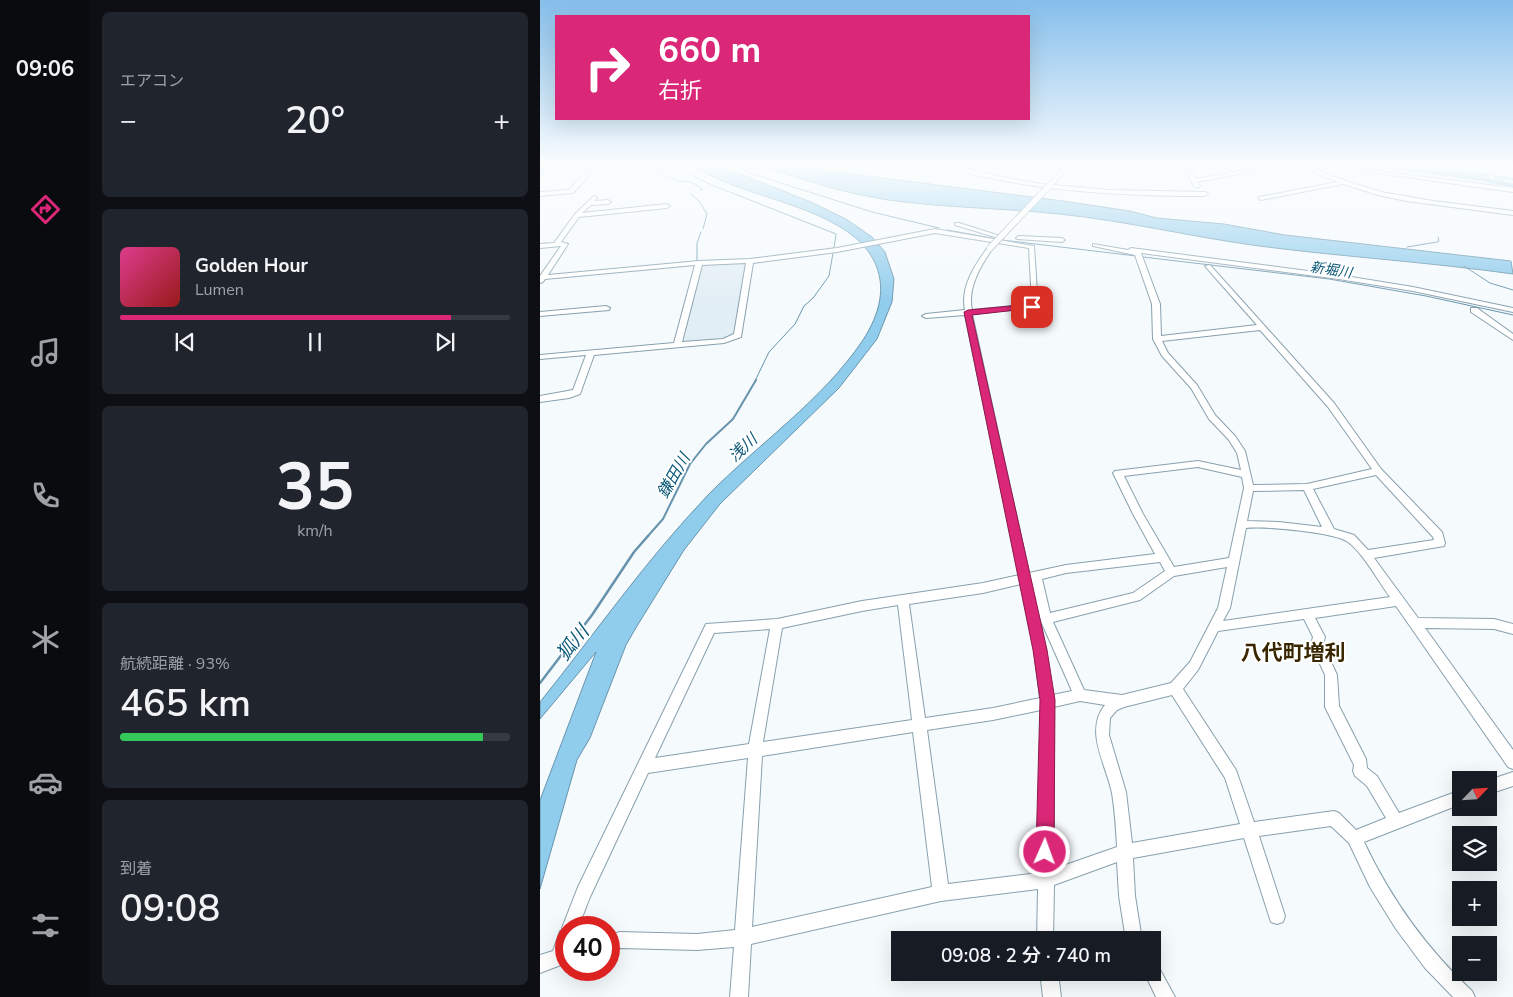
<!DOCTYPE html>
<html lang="ja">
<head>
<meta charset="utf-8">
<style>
	:root { --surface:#171b24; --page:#20242c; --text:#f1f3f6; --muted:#9ea1a6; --line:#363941; --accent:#db2777 }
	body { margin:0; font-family:"Nunito Sans","Noto Sans JP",sans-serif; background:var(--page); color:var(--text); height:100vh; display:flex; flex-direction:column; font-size:19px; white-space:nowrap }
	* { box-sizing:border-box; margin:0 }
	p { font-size:16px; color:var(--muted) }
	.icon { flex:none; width:28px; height:28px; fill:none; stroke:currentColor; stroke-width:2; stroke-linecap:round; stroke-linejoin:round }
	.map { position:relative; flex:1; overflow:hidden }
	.panel { display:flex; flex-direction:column; gap:12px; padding:12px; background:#0d0f14; width:450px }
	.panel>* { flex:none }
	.top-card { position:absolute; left:15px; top:15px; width:475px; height:105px; border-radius:0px; box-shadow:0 5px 20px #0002; background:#db2777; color:#fff; overflow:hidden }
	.needle { width:32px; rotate:65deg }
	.tools { position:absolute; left:912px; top:771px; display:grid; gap:10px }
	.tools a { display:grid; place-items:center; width:45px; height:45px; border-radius:0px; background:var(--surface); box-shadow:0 5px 20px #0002; font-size:25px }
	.speed { position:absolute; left:15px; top:916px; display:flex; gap:10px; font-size:25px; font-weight:700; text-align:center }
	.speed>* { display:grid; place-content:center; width:65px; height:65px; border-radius:50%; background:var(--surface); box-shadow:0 5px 20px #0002; line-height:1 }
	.speed .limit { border:8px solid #d22; background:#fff; color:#111 }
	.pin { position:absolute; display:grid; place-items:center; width:42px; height:42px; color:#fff; margin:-21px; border-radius:10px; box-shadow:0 2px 8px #0006 }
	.me { position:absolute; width:55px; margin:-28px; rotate:2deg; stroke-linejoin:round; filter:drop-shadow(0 0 4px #0008) }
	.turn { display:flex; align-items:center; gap:18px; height:105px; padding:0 20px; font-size:22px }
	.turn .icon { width:65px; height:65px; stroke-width:2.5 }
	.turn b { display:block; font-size:35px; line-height:42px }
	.big { font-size:38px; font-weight:600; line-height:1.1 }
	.panel .tile { flex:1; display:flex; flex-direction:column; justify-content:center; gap:8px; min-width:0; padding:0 18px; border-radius:8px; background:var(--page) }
	.panel .dial { align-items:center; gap:0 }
	.dial b { font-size:65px; line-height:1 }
	.song { display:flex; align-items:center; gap:15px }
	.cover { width:60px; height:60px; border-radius:8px; background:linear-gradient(135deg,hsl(330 70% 55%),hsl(0 70% 35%)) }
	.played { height:5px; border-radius:2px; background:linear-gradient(90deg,var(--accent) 85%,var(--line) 85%) }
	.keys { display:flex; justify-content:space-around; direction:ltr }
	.heat { display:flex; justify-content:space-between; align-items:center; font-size:28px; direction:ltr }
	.charge { height:8px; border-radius:4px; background:linear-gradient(90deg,#34c759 93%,var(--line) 0) }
	.trip { position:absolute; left:351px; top:931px; width:270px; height:50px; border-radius:0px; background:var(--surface); box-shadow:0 5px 20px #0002; font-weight:600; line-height:50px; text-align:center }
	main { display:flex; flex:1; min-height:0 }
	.dock { display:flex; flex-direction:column; width:90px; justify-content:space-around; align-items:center; background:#090b0e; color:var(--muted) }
	.dock .icon { width:35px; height:35px }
	.dock .selected { color:var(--accent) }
	.dock b { font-size:22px; color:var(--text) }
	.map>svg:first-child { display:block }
	.built { fill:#e2eef5 }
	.water { fill:#90ccec; stroke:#6794ac }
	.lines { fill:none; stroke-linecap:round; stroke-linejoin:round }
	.stream-far2 { stroke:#6794ac; stroke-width:1 }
	.stream-far1 { stroke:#6794ac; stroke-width:2 }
	.stream { stroke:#6794ac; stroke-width:2.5 }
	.river { fill:#90ccec; fill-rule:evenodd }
	.minor-casing { stroke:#88a0ad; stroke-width:2 }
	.major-casing { stroke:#d3d4d5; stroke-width:2 }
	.minor { fill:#fff; fill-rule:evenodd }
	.major { fill:#7ec1de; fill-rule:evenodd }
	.minor-bridge-casing { stroke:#88a0ad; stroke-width:7; stroke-linecap:butt }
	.minor-bridge { stroke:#fff; stroke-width:5.5 }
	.route { fill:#db2777; stroke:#8e194d }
	.labels { text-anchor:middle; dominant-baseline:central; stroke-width:4; stroke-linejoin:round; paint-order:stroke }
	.far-water-label { font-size:14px; font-style:italic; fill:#0b5878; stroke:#fff }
	.water-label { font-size:16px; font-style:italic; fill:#0b5878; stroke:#fff }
	.near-water-label { font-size:19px; font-style:italic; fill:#0b5878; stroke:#fff }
	.near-quarter-label { font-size:21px; font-weight:bold; fill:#382600; stroke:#fff }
</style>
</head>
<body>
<main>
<nav class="dock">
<b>09:06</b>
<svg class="icon selected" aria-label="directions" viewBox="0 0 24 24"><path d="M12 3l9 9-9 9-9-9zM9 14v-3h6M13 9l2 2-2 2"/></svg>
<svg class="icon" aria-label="music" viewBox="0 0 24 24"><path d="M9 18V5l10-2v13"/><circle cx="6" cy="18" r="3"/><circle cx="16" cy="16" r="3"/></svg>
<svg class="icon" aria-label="phone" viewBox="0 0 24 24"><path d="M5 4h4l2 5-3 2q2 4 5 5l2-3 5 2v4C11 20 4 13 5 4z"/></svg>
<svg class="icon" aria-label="climate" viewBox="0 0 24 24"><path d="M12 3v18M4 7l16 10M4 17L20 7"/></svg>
<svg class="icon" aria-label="car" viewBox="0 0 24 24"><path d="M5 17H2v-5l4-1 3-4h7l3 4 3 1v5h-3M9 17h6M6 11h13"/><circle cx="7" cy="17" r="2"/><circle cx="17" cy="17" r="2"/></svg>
<svg class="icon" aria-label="filters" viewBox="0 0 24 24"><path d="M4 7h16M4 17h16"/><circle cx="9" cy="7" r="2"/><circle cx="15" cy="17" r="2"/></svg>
</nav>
<section class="panel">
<div class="tile"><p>エアコン</p>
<div class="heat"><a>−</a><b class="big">20°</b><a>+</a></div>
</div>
<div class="tile">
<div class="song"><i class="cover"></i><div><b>Golden Hour</b><p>Lumen</p></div></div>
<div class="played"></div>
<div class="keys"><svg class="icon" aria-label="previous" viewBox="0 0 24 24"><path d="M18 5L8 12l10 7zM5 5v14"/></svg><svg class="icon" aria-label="pause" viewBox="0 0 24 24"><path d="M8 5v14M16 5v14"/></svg><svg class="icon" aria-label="next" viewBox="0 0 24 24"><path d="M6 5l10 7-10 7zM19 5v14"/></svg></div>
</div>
<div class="tile dial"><b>35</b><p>km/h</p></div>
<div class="tile"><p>航続距離 · 93%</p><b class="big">465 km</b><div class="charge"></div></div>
<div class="tile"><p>到着</p><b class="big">09:08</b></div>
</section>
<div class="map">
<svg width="973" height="997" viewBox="0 0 973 997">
	<rect width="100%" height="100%" fill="#f5fafd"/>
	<polygon class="built" points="206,262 194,335 187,338 141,342 162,264"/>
	<g class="water">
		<path d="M151 166H180L271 202 306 219 332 237 345 252 354 279 352 302 337 339 299 388 180 504 144 550 97 626 86 645 50 738 37 760 0 889V800L56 652 0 719V702C57 631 105 561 168 495 219 443 282 401 323 340 339 315 348 287 333 259 311 216 232 201 190 184 177 179 164 172 151 166Z"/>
		<path d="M224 166H249L523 201 590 211 617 218 684 224 745 235 971 261 973 274C888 262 804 257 719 246 652 237 587 221 519 214 462 208 405 208 348 200 305 193 264 181 224 166Z"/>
	</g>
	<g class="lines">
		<g class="stream-far2">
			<polyline points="105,166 137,181 151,182 163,189 160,190"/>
			<polyline points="132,166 172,185 296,234 294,248"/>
			<polyline points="196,166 213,174 332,212 399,228"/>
			<polyline points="151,194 159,201 167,214 163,229"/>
			<polyline points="407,230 457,239"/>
			<polyline points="462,240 596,256"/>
			<polyline points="867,247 897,242 899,241 898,237"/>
			<polyline points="603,257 789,279 886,296 973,315"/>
			<polyline points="157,262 157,243 161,232"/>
			<polyline points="924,266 950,283 973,290"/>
			<polyline points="215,381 229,352 255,324 264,306 273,298 289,276 293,253"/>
		</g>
		<polyline class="stream-far1" points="107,537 123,519 150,464 166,444 193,419 216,380"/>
		<polyline class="stream" points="0,683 52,615 94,552 108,536"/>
		<g class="river">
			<polygon points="9,166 16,166 0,173 0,169"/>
			<polygon points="861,166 875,166 973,177 973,181"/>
		</g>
		<defs>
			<g id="minor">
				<path d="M408 166H414L472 179 507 185 525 166H529L513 185 569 190 665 192 668 194 665 196C595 196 524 193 455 179 440 176 421 173 408 166Z"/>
				<polygon points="645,166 649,166 648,168 656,179 727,166 770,166 791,176 841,192 893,201 973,211 973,215 866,201 838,195 803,184 721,200 719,199 719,197 798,182 764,168 727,168 657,182 660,186 657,188 654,186 644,168"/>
				<polygon points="787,166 797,166 973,188 973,192"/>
				<polygon points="47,171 52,172 33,193 0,196 0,192 29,190"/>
				<polygon points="949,174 954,175 955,182 950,181"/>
				<path d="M54 196 57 198 54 201 68 200 71 202 68 204 51 205 42 213 127 204 130 206 127 208 39 217 21 242 28 244 8 275 159 261 210 259 297 248 395 229 494 246 498 307 432 314 489 573 526 565 615 554 593 514 573 473 575 471 658 461 701 470 697 453 689 440 669 419 651 388 622 356 613 339 612 304 595 255 553 246V244L588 250 591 248 799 275 873 287 973 308V312L873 291 799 279 601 253 620 304 621 336 717 325 665 266 670 265 794 403 841 469 902 532 905 543 904 546 834 558 878 618 954 619 973 624V634L954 629 885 628 973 750V769L968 767 856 606 775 618 785 637 783 644 797 675 799 706 826 759 827 768 837 776 859 813 921 790V804L824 842C851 899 886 948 932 991L935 997H913L885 968 856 929 830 887 809 843 791 826 719 836 745 916 743 922 737 924 731 922 729 916 704 838 593 858 595 896 602 940H586L579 896 577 862 514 885 513 940H497L498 889 401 901 211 944 208 997H190L194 947 157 950 80 948 69 951V935L80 932 157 934 195 930 208 758 108 773 50 897 38 928H26V963L0 973V955L13 951 20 931 23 930 22 928 38 887 166 624 237 619 322 601 443 583 479 575 425 315 386 318 382 316 386 314 425 310C420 287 435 265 448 247L450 246 453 248C441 265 427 288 432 310L492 304 489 248 395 233 297 252 213 263 201 337 184 343 54 355 40 394 29 398 0 402V396L33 390 46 355 0 359V355L134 343 155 265 5 279 3 282 0 283V276L21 246 0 248V244L14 243 35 214ZM206 263 194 334 183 339 142 342 162 265ZM720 330 788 407 832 469 767 484 713 485 705 451 695 436 675 415 657 385 628 353 622 341ZM658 467 702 477 704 488 689 558 634 567 603 514 584 476ZM836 475 893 537 894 540 828 550 814 535 794 529 773 489ZM764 490 782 527 739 522 707 521 713 491ZM706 528C724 526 794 532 808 542 824 554 838 581 850 597L683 621 690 608ZM620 562 625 571 593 593 510 613 502 579 526 573ZM687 567 678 608 650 662 631 683 582 695 544 690 513 622 600 600 634 576ZM481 584 494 649 500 698 453 708 385 718 369 604 443 593ZM492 587 500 619 532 691 512 695 506 649ZM358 605 372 720 223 742 242 628 322 611ZM764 619 773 637 771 644 785 675V707L814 765 813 771 815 776 827 786 846 818 816 830 799 813 794 811 714 822 696 770 643 689 658 670 678 631ZM230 629 209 744 115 758 174 633ZM632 695 685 778 700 824 592 843 586 792 569 735 570 718 577 710 584 707ZM540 701 565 705C544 731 566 764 572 793 575 811 576 829 577 847L514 869V707ZM501 710 498 873 408 884 387 730 453 720ZM373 732 392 887 212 927 222 756Z"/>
				<polygon points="415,223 419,223 460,236 455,237 415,225"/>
				<polygon points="479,236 522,238 525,240 522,242 477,239 476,238"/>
				<polygon points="66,306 70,308 69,310 0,316 0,312"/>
				<polygon points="931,308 937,308 973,334 973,340 931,312"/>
				<polygon points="973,772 973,786 949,794 949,780"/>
				<polygon points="612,964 618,966 635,997 616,997 604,972 612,972"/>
				<polygon points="500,972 518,972 521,997 503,997"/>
			</g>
			<g id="major">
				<polygon points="2,166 8,166 0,177"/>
				<polygon points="835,166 851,166 938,176 973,184 973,188 938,180"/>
			</g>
		</defs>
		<use href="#minor" class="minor-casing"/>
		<use href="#major" class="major-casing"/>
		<use href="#minor" class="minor"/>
		<use href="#major" class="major"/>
		<defs>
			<polyline id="minor-bridge" points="450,248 509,186"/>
		</defs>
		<use href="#minor-bridge" class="minor-bridge-casing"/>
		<use href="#minor-bridge" class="minor-bridge"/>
	</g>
	<linearGradient id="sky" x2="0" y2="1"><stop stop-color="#85beea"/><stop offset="0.54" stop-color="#fafdfe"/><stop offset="1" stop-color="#fafdfe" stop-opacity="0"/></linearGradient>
	<rect width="973" height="305" fill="url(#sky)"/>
	<polygon class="route" points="492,304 494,305 494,308 432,315 507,650 515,700 514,852 511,858 505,860 499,858 496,852 500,700 493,650 424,312 428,310"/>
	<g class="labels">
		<g class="far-water-label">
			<text transform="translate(791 270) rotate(9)">新堀川</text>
		</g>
		<g class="water-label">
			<text transform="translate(203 448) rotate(-43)">浅川</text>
			<text transform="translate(134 476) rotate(-60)">鎌田川</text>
		</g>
		<g class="near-water-label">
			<text transform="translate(33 643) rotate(-50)">狐川</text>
		</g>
		<g class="near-quarter-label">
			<text x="753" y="653">八代町増利</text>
		</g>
	</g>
</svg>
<div class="tools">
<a><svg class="needle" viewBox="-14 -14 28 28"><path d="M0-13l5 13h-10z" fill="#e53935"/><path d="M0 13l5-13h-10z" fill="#9ea1a6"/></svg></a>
<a><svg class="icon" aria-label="layers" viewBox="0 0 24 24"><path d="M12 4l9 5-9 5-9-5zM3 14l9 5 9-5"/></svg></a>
<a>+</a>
<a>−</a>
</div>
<div class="speed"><div class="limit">40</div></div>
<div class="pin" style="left:492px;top:307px;background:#d93025"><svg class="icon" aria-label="arrive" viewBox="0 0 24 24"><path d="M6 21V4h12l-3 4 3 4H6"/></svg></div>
<svg class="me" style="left:505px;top:852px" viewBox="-20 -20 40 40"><circle r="17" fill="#db2777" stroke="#fff" stroke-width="3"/><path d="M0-11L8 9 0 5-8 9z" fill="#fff"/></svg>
<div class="trip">09:08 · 2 分 · 740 m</div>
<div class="top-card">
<div class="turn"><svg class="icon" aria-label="right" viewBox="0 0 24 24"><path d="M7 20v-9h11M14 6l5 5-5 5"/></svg><div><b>660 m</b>右折</div></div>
</div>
</div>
</main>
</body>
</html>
